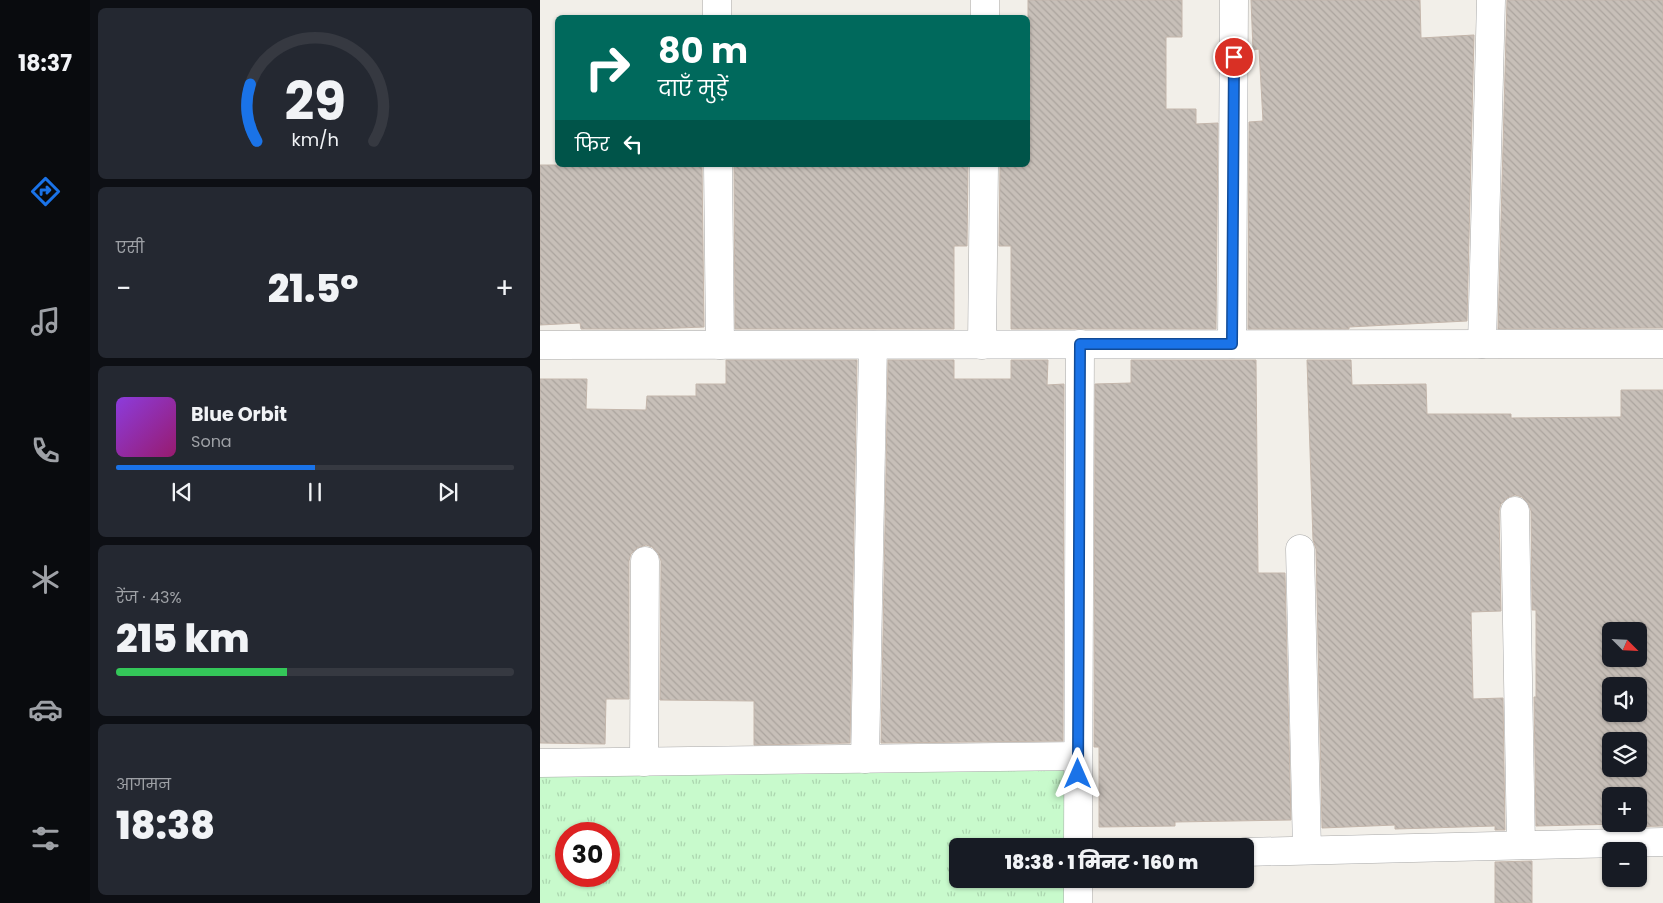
<!DOCTYPE html>
<html lang="hi">
<head>
<meta charset="utf-8">
<style>
	:root { --surface:#171b24; --page:#242831; --text:#f1f3f6; --muted:#9ea1a6; --line:#363941; --accent:#1a73e8 }
	body { margin:0; font-family:Poppins,"Noto Sans Devanagari",sans-serif; background:var(--page); color:var(--text); height:100vh; display:flex; flex-direction:column; font-size:19px; white-space:nowrap }
	* { box-sizing:border-box; margin:0 }
	p { font-size:16px; color:var(--muted) }
	.icon { flex:none; width:28px; height:28px; fill:none; stroke:currentColor; stroke-width:2; stroke-linecap:round; stroke-linejoin:round }
	.map { position:relative; flex:1; overflow:hidden }
	.sheet { display:flex; flex-direction:column; gap:8px; padding:8px; background:#0d0f14; width:450px }
	.sheet>* { flex:none }
	.hud { position:absolute; left:15px; top:15px; width:475px; height:152px; border-radius:8px; box-shadow:0 1px 4px #0004; background:#00695c; color:#fff; overflow:hidden }
	.needle { width:32px; rotate:114deg }
	.fabs { position:absolute; left:1062px; top:622px; display:grid; gap:10px }
	.fabs a { display:grid; place-items:center; width:45px; height:45px; border-radius:8px; background:var(--surface); box-shadow:0 1px 4px #0004; font-size:25px }
	.speed { position:absolute; left:15px; top:822px; display:flex; gap:10px; font-size:25px; font-weight:700; text-align:center }
	.speed>* { display:grid; place-content:center; width:65px; height:65px; border-radius:50%; background:var(--surface); box-shadow:0 1px 4px #0004; line-height:1 }
	.speed .limit { border:8px solid #d22; background:#fff; color:#111 }
	.pin { position:absolute; display:grid; place-items:center; width:42px; height:42px; color:#fff; margin:-21px; border:2px solid #fff; border-radius:50%; box-shadow:0 1px 5px #0007 }
	.me { position:absolute; width:55px; margin:-28px; rotate:0deg; stroke-linejoin:round; filter:drop-shadow(0 0 4px #0008) }
	.turn { display:flex; align-items:center; gap:18px; height:105px; padding:0 20px; font-size:22px }
	.turn .icon { width:65px; height:65px; stroke-width:2.5 }
	.turn b { display:block; font-size:35px; line-height:42px }
	.then { display:flex; align-items:center; height:48px; padding:0 20px; background:#0003; gap:10px; font-size:19px }
	.big { font-size:38px; font-weight:800; line-height:1.1 }
	.sheet .widget { flex:1; display:flex; flex-direction:column; justify-content:center; gap:8px; min-width:0; padding:0 18px; border-radius:8px; background:var(--page) }
	.sheet .dial { align-items:center; gap:0 }
	.dial svg { height:130px; overflow:visible; fill:none; stroke:var(--line); stroke-width:7; stroke-linecap:round; text-anchor:middle }
	.dial text { fill:var(--text); stroke:none }
	.song { display:flex; align-items:center; gap:15px }
	.cover { width:60px; height:60px; border-radius:8px; background:linear-gradient(135deg,hsl(270 70% 55%),hsl(320 70% 35%)) }
	.played { height:5px; border-radius:2px; background:linear-gradient(90deg,var(--accent) 50%,var(--line) 50%) }
	.keys { display:flex; justify-content:space-around; direction:ltr }
	.heat { display:flex; justify-content:space-between; align-items:center; font-size:28px; direction:ltr }
	.charge { height:8px; border-radius:4px; background:linear-gradient(90deg,#34c759 43%,var(--line) 0) }
	.trip { position:absolute; left:409px; top:838px; width:305px; height:50px; border-radius:8px; background:var(--surface); box-shadow:0 1px 4px #0004; font-weight:800; line-height:50px; text-align:center }
	main { display:flex; flex:1; min-height:0 }
	.menu { display:flex; flex-direction:column; width:90px; justify-content:space-around; align-items:center; background:#090b0e; color:var(--muted) }
	.menu .icon { width:35px; height:35px }
	.menu .current { color:var(--accent) }
	.menu b { font-size:22px; color:var(--text) }
	.map>svg:first-child { display:block }
	.park { fill:url(#park-tufts); fill-rule:evenodd }
	.building { fill:url(#building-back-hatch); stroke:#c4b6ab; fill-rule:evenodd }
	.lines { fill:none; stroke-linecap:round; stroke-linejoin:round }
	.minor-casing { stroke:#a9a9a9; stroke-width:29 }
	.minor { stroke:#fff; stroke-width:28 }
	.route-casing { stroke:#114b97; stroke-width:12 }
	.route { stroke:#1a73e8; stroke-width:9 }
</style>
</head>
<body>
<main>
<nav class="menu">
<b>18:37</b>
<svg class="icon current" aria-label="directions" viewBox="0 0 24 24"><path d="M12 3l9 9-9 9-9-9zM9 14v-3h6M13 9l2 2-2 2"/></svg>
<svg class="icon" aria-label="music" viewBox="0 0 24 24"><path d="M9 18V5l10-2v13"/><circle cx="6" cy="18" r="3"/><circle cx="16" cy="16" r="3"/></svg>
<svg class="icon" aria-label="phone" viewBox="0 0 24 24"><path d="M5 4h4l2 5-3 2q2 4 5 5l2-3 5 2v4C11 20 4 13 5 4z"/></svg>
<svg class="icon" aria-label="climate" viewBox="0 0 24 24"><path d="M12 3v18M4 7l16 10M4 17L20 7"/></svg>
<svg class="icon" aria-label="car" viewBox="0 0 24 24"><path d="M5 17H2v-5l4-1 3-4h7l3 4 3 1v5h-3M9 17h6M6 11h13"/><circle cx="7" cy="17" r="2"/><circle cx="17" cy="17" r="2"/></svg>
<svg class="icon" aria-label="filters" viewBox="0 0 24 24"><path d="M4 7h16M4 17h16"/><circle cx="9" cy="7" r="2"/><circle cx="15" cy="17" r="2"/></svg>
</nav>
<section class="sheet">
<div class="widget dial"><svg viewBox="0 0 100 80">
<path d="M14 69A42 42 0 1 1 86 69"/>
<path d="M14 69A42 42 0 0 1 10 34" stroke="#1a73e8"/>
<text x="50" y="56" font-size="32" font-weight="700">29</text>
<text x="50" y="72" font-size="11">km/h</text>
</svg></div>
<div class="widget"><p>एसी</p>
<div class="heat"><a>−</a><b class="big">21.5°</b><a>+</a></div>
</div>
<div class="widget">
<div class="song"><i class="cover"></i><div><b>Blue Orbit</b><p>Sona</p></div></div>
<div class="played"></div>
<div class="keys"><svg class="icon" aria-label="previous" viewBox="0 0 24 24"><path d="M18 5L8 12l10 7zM5 5v14"/></svg><svg class="icon" aria-label="pause" viewBox="0 0 24 24"><path d="M8 5v14M16 5v14"/></svg><svg class="icon" aria-label="next" viewBox="0 0 24 24"><path d="M6 5l10 7-10 7zM19 5v14"/></svg></div>
</div>
<div class="widget"><p>रेंज · 43%</p><b class="big">215 km</b><div class="charge"></div></div>
<div class="widget"><p>आगमन</p><b class="big">18:38</b></div>
</section>
<div class="map">
<svg width="1123" height="903" viewBox="0 0 1123 903">
	<defs>
		<pattern id="park-tufts" width="24" height="20" patternUnits="userSpaceOnUse" patternTransform="scale(1.25)"><rect width="24" height="20" fill="#c8facc"/><path d="M3 7l-1-3M5 7V3M7 7l1-3M15 17l-1-3M17 17v-4M19 17l1-3" fill="none" stroke="#acd6af"/></pattern>
		<pattern id="building-back-hatch" width="6" height="6" patternUnits="userSpaceOnUse" patternTransform="scale(1.25)"><rect width="6" height="6" fill="#c7bfb8"/><path d="M-1 5l2 2M0 0l6 6M5-1l2 2" fill="none" stroke="#aba49e"/></pattern>
	</defs>
	<rect width="100%" height="100%" fill="#f2efe9"/>
	<path class="park" d="M538 756V846H418V879H538V903H0V763ZM26 834H69V876H26Z"/>
	<g class="building">
		<polygon points="488,0 642,0 642,37 626,37 626,109 656,109 656,124 678,123 676,329 471,329 471,246 459,246 460,165 488,165"/>
		<polygon points="711,0 880,0 881,38 934,35 927,321 809,327 809,329 708,329 709,122 723,121 719,49 713,50"/>
		<polygon points="967,0 1123,0 1123,328 958,329"/>
		<polygon points="0,165 162,165 164,327 112,329 41,329 40,323 0,325"/>
		<polygon points="194,165 428,165 427,246 414,246 414,329 195,329"/>
		<polygon points="186,360 317,360 310,743 214,745 214,701 120,700 121,561 118,553 112,547 106,545 97,548 91,554 89,561 89,699 66,699 65,744 0,743 0,379 47,379 46,409 106,410 107,396 156,396 156,384 186,384"/>
		<polygon points="348,360 414,360 414,379 471,379 471,360 508,360 507,385 524,384 523,741 341,743"/>
		<polygon points="591,360 716,360 718,573 745,573 751,820 635,822 635,826 559,827 559,747 554,747 555,384 591,383"/>
		<path d="M767 360H811L812 385 886 384 887 414H971V418L1081 417V390H1123V826L1082 827V824L996 826 994 697H996V610H992L991 511 988 503 982 497 975 495 967 498 961 504 959 511 961 611 931 612 933 699 963 698 965 830H955V826L855 829V825L782 828 776 549 773 540ZM1071 631H1099V659H1071ZM1071 686H1099V714H1071ZM1071 741H1099V769H1071ZM1071 796H1099V824H1071Z"/>
		<polygon points="992,861 992,903 955,903 955,862"/>
	</g>
	<g class="lines">
		<defs>
			<g id="minor">
				<polyline points="177,0 177,18"/>
				<polyline points="445,18 445,0"/>
				<polyline points="178,165 180,345"/>
				<polyline points="692,344 694,0"/>
				<polyline points="942,344 951,0"/>
				<polyline points="0,345 1123,344"/>
				<polyline points="442,345 444,165"/>
				<polyline points="975,511 981,845"/>
				<polyline points="760,549 767,850"/>
				<polyline points="325,759 333,345"/>
				<polyline points="104,762 105,561"/>
				<polyline points="0,763 538,756"/>
				<polyline points="538,846 540,344"/>
				<polyline points="705,852 1123,842"/>
				<polyline points="538,903 538,879"/>
			</g>
		</defs>
		<use href="#minor" class="minor-casing"/>
		<use href="#minor" class="minor"/>
	</g>
	<g class="lines">
		<defs>
			<polyline id="route" points="538,774 540,344 692,344 694,57"/>
		</defs>
		<use href="#route" class="route-casing"/>
		<use href="#route" class="route"/>
	</g>
</svg>
<div class="fabs">
<a><svg class="needle" viewBox="-14 -14 28 28"><path d="M0-13l5 13h-10z" fill="#e53935"/><path d="M0 13l5-13h-10z" fill="#9ea1a6"/></svg></a>
<a><svg class="icon" aria-label="sound" viewBox="0 0 24 24"><path d="M4 9h4l5-4v14l-5-4H4zM17 9q2 3 0 6"/></svg></a>
<a><svg class="icon" aria-label="layers" viewBox="0 0 24 24"><path d="M12 4l9 5-9 5-9-5zM3 14l9 5 9-5"/></svg></a>
<a>+</a>
<a>−</a>
</div>
<div class="speed"><div class="limit">30</div></div>
<div class="pin" style="left:694px;top:57px;background:#d93025"><svg class="icon" aria-label="arrive" viewBox="0 0 24 24"><path d="M6 21V4h12l-3 4 3 4H6"/></svg></div>
<svg class="me" style="left:538px;top:774px" viewBox="-20 -20 40 40"><path d="M0-17L14 15 0 8-14 15z" fill="#1a73e8" stroke="#fff" stroke-width="4"/></svg>
<div class="trip">18:38 · 1 मिनट · 160 m</div>
<div class="hud">
<div class="turn"><svg class="icon" aria-label="right" viewBox="0 0 24 24"><path d="M7 20v-9h11M14 6l5 5-5 5"/></svg><div><b>80 m</b>दाएँ मुड़ें</div></div>
<div class="then">फिर<svg class="icon" aria-label="left" viewBox="0 0 24 24"><path d="M17 20v-9H6M10 6l-5 5 5 5"/></svg></div>
</div>
</div>
</main>
</body>
</html>
